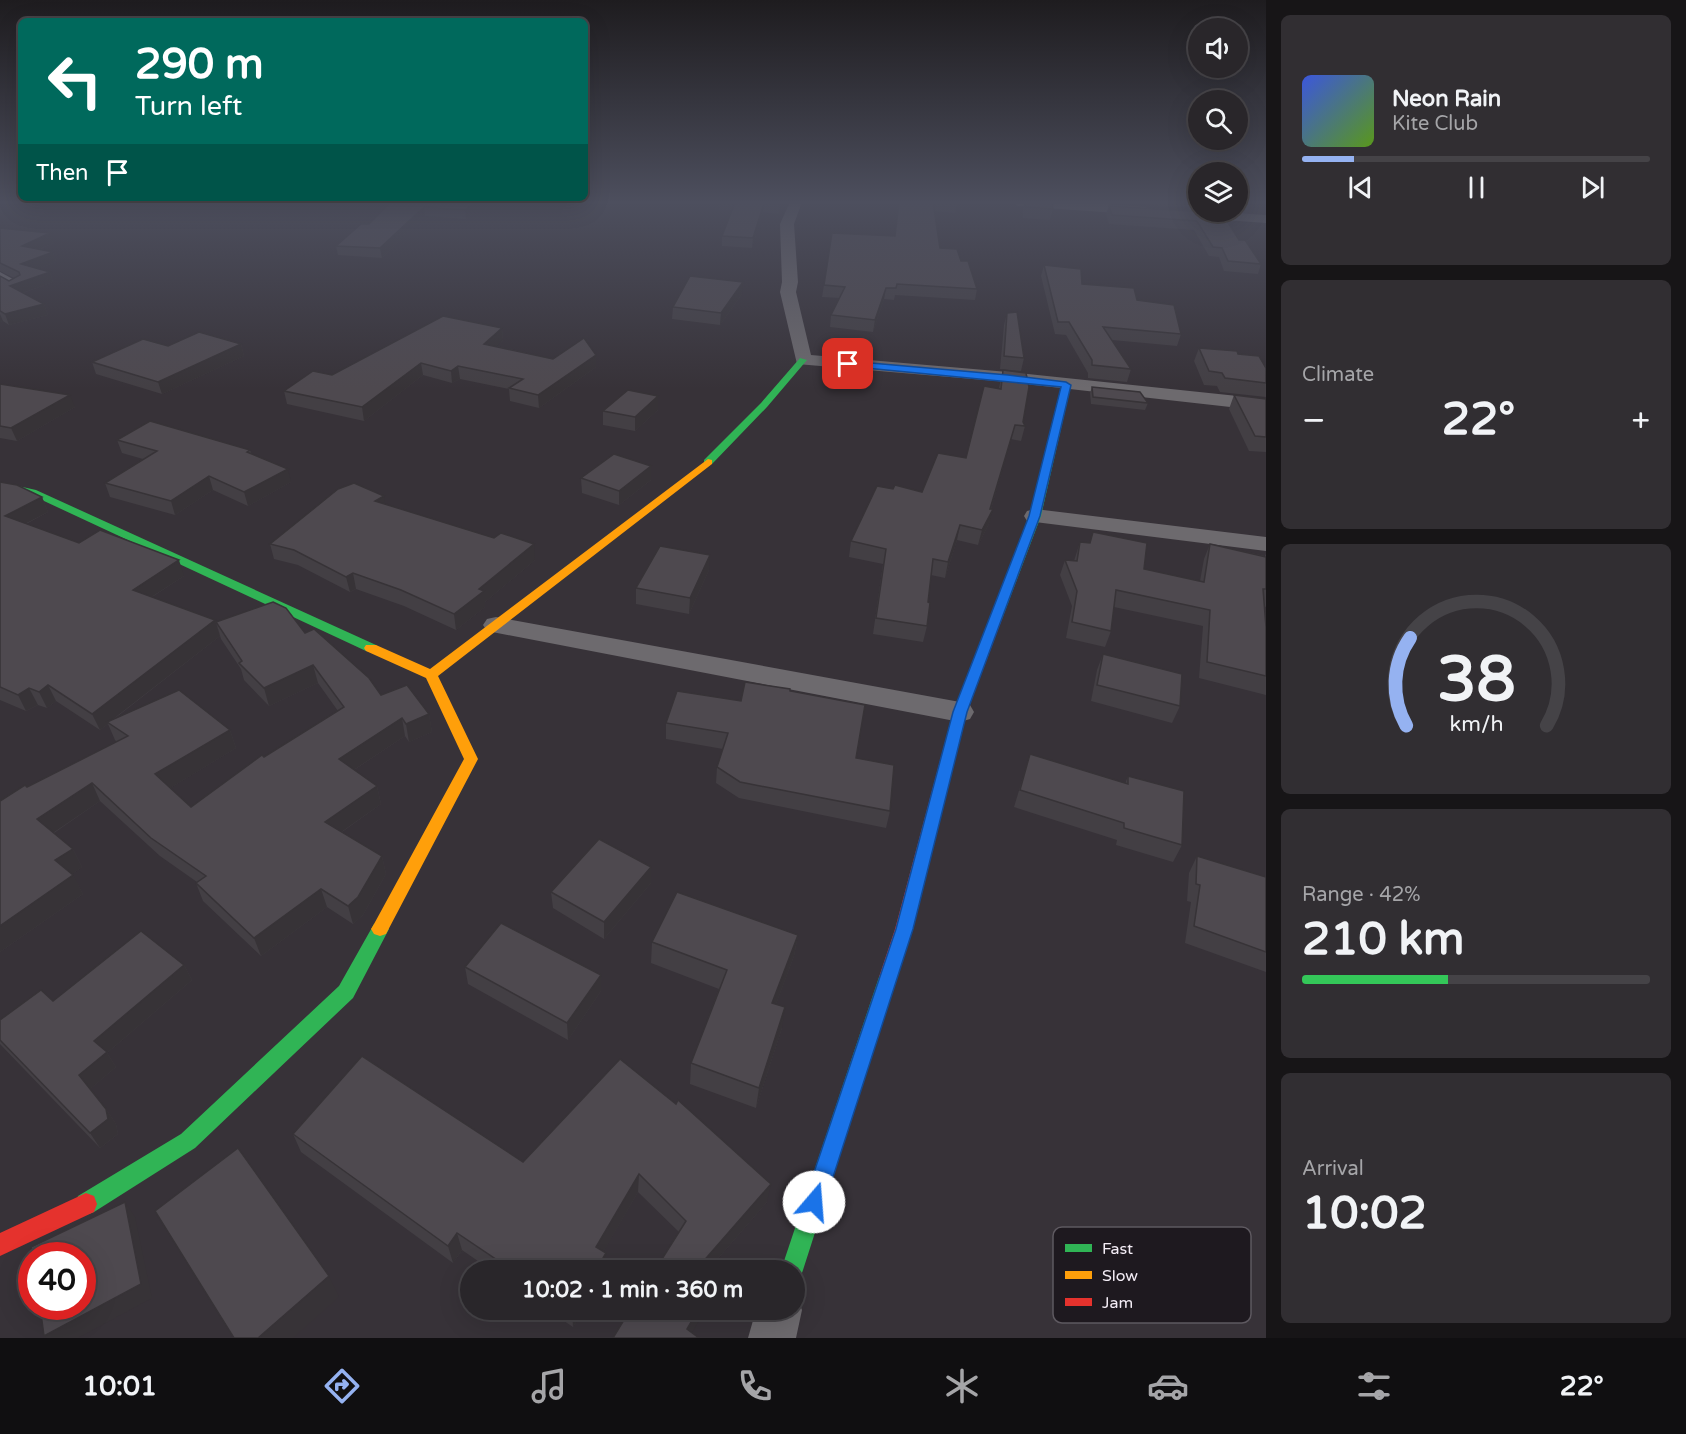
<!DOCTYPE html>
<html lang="en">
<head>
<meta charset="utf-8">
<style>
	:root { --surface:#29262a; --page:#312e32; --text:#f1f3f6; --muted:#a5a5a8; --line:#454347; --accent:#95b2f1 }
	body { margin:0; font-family:"Varela Round",sans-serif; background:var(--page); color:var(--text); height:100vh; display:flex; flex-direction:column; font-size:22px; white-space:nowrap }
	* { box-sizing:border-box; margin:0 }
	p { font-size:20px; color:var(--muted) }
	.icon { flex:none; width:33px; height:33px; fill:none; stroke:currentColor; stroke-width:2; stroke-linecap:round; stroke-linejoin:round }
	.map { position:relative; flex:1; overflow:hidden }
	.details { display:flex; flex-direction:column; gap:15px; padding:15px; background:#171517; width:420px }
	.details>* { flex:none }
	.guide { position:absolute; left:18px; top:18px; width:570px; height:183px; border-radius:9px; box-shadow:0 6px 24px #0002,0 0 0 2px var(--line); background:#00695c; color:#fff; overflow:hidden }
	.buttons { position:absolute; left:1188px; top:18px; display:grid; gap:12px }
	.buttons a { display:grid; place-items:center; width:60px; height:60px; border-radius:50%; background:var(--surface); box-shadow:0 6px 24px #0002,0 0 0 2px var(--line); font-size:30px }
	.speed { position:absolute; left:18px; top:1242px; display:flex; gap:12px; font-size:30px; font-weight:700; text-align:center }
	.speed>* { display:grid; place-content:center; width:78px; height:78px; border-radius:50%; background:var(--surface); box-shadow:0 6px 24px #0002,0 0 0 2px var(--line); line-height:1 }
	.speed .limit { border:9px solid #d22; background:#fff; color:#111 }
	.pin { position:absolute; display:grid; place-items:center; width:51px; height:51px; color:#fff; margin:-26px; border-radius:12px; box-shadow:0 3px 9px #0006 }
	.me { position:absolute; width:66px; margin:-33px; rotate:18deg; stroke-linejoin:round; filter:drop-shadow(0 0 4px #0008) }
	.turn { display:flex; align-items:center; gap:21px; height:126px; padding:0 18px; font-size:27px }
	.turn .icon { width:78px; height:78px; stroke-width:2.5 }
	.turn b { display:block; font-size:42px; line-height:51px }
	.then { display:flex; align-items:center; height:57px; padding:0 18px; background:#0003; gap:12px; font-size:22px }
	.big { font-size:45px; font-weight:700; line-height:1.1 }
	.details .tile { flex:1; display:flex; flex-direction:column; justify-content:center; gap:9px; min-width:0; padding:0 21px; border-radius:9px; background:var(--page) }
	.details .dial { align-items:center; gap:0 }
	.dial svg { height:156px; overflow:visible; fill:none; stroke:var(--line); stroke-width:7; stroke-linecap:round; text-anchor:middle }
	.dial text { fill:var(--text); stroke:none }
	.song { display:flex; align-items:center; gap:18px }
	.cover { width:72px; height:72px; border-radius:9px; background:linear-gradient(135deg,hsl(230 70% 55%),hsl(90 70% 35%)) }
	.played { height:6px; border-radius:3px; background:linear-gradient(90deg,var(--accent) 15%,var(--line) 15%) }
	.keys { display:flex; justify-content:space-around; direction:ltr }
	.heat { display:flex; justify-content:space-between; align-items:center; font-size:33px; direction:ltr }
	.charge { height:9px; border-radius:4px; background:linear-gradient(90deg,#34c759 42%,var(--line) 0) }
	.trip { position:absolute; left:460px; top:1260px; width:345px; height:60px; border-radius:30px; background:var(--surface); box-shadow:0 6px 24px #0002,0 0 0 2px var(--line); font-weight:700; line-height:60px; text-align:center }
	.tabs { display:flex; height:96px; justify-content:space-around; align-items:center; background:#100f11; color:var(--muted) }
	.tabs .icon { width:42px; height:42px }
	.tabs .active { color:var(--accent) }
	.tabs b { font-size:27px; color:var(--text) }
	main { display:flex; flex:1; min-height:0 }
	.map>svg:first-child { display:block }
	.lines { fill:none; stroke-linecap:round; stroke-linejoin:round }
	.street { fill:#6d6a6e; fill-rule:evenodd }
	.fast { fill:#30b455; fill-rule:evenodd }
	.slow { fill:#ff9f0a; fill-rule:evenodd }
	.jam { fill:#e5322d; fill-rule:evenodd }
	.wall { fill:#433f44 }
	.shaded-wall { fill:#373337 }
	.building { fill:#4e494f; stroke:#373337; stroke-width:1.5 }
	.route { fill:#1a73e8; stroke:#114b97; stroke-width:1.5 }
	.key { fill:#1e191f; stroke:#5e5960; stroke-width:1.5 }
	.key-label { font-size:16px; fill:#f4edf6 }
</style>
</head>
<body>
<main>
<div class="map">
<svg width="1266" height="1338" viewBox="0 0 1266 1338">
	<rect width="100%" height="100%" fill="#373238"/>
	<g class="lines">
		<g class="street">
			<polygon points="790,202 802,202 794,224 798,282 796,292 811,355 1008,372 1266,399 1266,411 1008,382 797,364 780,292 782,282 780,224"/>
			<polygon points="1012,202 1073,202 1145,207 1151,211 1145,215 1018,206"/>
			<polygon points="1189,210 1266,215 1266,223 1184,217 1182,214"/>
			<polygon points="0,272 22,284 14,289 0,282"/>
			<polygon points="1035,509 1266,537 1266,551 1027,521 1024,516 1027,511"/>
			<polygon points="496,617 960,702 970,705 974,712 970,719 960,722 487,631 483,625 487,619"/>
			<polygon points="795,1293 802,1310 796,1338 748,1338 756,1310 795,1310"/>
		</g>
		<g class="fast">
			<polygon points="800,358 807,360 767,407 712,464 704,464 704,460 761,403"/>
			<polygon points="1063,383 1071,385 1041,516 1002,619 996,623 991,622 990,619 1029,516"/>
			<polygon points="0,482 36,490 376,645 378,648 371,652 366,651 29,494 0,488"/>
			<polygon points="380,922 386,924 389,929 353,998 195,1148 94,1212 86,1215 78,1212 75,1204 78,1196 181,1134 339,986 374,924"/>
			<polygon points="888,969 894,971 897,977 803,1270 800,1278 795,1280 795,1270 781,1270 879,977 882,971"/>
		</g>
		<polygon class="slow" points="708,459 712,460 712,464 438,676 478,759 386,934 380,936 374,934 371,929 374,924 464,759 426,678 366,651 364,648 366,645 376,645 430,669"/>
		<g class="jam">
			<polygon points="996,615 1002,619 967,712 913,929 897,977 894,983 888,985 882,983 879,977 895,929 953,712 990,619"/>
			<polygon points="86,1193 94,1196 97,1204 94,1212 0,1256 0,1233"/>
		</g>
	</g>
	<g class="wall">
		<polygon points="391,202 488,202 466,219 425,216 382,258 338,255 336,246 369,224"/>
		<polygon points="720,202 785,202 779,214 763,212 752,248 722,246 722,236 732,210 719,210"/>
		<polygon points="899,202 957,202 955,213 934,211 940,248 961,261 977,289 975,300 895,295 894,300 884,299 873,332 830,327 831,315 840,298 822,297 824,285 895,236"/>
		<polygon points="1024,202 1052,202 1053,209 1050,220 1023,218 1023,209"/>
		<polygon points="1109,202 1198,202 1198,208"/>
		<polygon points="1109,206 1222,213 1239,240 1261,264 1258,274 1224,271 1219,257 1209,256 1194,230 1109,224 1106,214"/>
		<polygon points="0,228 50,233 53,243 39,250 53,252 56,262 38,269 50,272 53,282 23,293 44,304 48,315 9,325 3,321 0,322 0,276 9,281 14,278 0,271"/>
		<polygon points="1044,265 1082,284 1137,300 1181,334 1177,346 1112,340 1131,369 1127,382 1088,378 1088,373 1066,335 1055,334 1041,276"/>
		<polygon points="742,294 720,325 672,319 673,307"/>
		<polygon points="1007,313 1024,358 1021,371 1000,369 1004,325"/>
		<polygon points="502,328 503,340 496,346 553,359 596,355 596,367 539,408 510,401 509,389 460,379 452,383 423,375 364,421 287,404 284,391 332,375"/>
		<polygon points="241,344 244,356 162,394 96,374 92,362 168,346"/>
		<polygon points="1199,348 1238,354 1266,368 1266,397 1220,392 1217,386 1204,385 1194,361"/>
		<polygon points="1003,370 1025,426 1021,441 1011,439 991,509 989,524 978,545 957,540 945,578 931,575 928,602 927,626 923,642 873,634 883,564 849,557 851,541 893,489 922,492 966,458 999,388"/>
		<polygon points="0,384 75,407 17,441 0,438"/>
		<polygon points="1092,387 1148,403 1145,410 1091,404 1090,393"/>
		<polygon points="1234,395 1266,399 1266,452 1249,451 1229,409"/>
		<polygon points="658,410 635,431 603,425 603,411"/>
		<polygon points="117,440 250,450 251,453 291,482 248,506 213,490 175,515 110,497 105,483 143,459 122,453"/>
		<polygon points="651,466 651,480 619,505 582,493 581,478"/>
		<polygon points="0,482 42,497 48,512 26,524 79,543 184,576 152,597 215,620 220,636 114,719 230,730 236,748 170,788 191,807 264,757 338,711 318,683 269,706 244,680 241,669 221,639 216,622 305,633 381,695 429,714 432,732 409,742 405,736 354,770 377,786 381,804 342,832 382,856 386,874 363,915 353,924 327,907 261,956 203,901 196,883 197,882 160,856 100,801 54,833 73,849 82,867 72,874 83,894 0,952 0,801 117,742 115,740 108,724 100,730 56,701 47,708 38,705 26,711 0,700"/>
		<polygon points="385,504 535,560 485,602 485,607 456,630 404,606 356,589 350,592 298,565 274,559 270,544"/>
		<polygon points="1080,542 1144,569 1200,581 1204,559 1210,544 1265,556 1266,554 1266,607 1264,606 1266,627 1266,695 1199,678 1203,626 1114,607 1111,631 1105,647 1066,638 1072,606 1060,575 1065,560 1074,561"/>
		<polygon points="709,570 689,614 636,604 636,588"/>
		<polygon points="1103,654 1180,706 1172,723 1091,701 1097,670"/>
		<polygon points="790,691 856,758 890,811 886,828 739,798 716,783 717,767 723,749 666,739 666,723 741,701"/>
		<polygon points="1030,754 1125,784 1128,776 1182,845 1173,862 1116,845 1117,840 1014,807"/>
		<polygon points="1197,856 1266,877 1266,972 1185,943 1191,902 1187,901 1189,873"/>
		<polygon points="651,867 651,883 604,939 553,908 551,892"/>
		<polygon points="798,935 794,956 776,1004 782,1028 756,1108 690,1084 691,1063 719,989 651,963 652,942"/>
		<polygon points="184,965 192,980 107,1053 116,1067 90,1089 106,1109 116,1124 118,1134 100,1148 0,1044 0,1020 53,1001"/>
		<polygon points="465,967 601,975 601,991 568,1040 468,984"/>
		<polygon points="620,1059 767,1202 708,1270 679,1232 638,1192 603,1252 606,1253 606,1270 491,1270 462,1250 453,1263 301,1152 293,1134 523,1162"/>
		<polygon points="548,1310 584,1310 573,1327"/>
	</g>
	<g class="shaded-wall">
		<polygon points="9,202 57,202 0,214 0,204"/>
		<polygon points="476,202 488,202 466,219 465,210"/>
		<polygon points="781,202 785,202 779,214 780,204"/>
		<polygon points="764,203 763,212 752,248 753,238"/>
		<polygon points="424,207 425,216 382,258 380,248"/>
		<polygon points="50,233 53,243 25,256 22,246"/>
		<polygon points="53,252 56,262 25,274 21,264"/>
		<polygon points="50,272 53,282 14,296 10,286"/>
		<polygon points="743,282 742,294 720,325 721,313"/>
		<polygon points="886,288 884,299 873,332 875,320"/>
		<polygon points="44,304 48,315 9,325 5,314"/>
		<polygon points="0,314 3,321 0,322"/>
		<polygon points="502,328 503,340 485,356 484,344"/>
		<polygon points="241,344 244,356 162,394 158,382"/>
		<polygon points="596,355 596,367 539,408 538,395"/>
		<polygon points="421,363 423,375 364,421 362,407"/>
		<polygon points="458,366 460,379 452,383 451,371"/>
		<polygon points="70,395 75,407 17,441 11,428"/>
		<polygon points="658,396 658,410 635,431 635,417"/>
		<polygon points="1015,425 988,518 993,509 989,524 978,545 982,530"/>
		<polygon points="651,466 651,480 619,505 619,491"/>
		<polygon points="288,469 291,482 248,506 244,492"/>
		<polygon points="209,476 213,490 175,515 171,501"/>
		<polygon points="384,496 386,511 375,501"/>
		<polygon points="42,497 48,512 11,531 5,516"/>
		<polygon points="960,525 957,540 945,578 948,562"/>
		<polygon points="534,544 535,560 485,602 485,607 456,630 454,614 479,589"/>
		<polygon points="710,555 709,570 689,614 690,598"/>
		<polygon points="179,560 184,576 139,605 133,590"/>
		<polygon points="353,573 356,589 350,592 346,577"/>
		<polygon points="215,620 220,636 108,723 107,722 108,724 100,730 92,714"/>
		<polygon points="313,665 318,683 269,706 264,688"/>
		<polygon points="48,685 56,701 47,708 39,692"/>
		<polygon points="29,688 38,705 26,711 18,695"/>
		<polygon points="429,714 432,732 409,742 406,724"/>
		<polygon points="402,718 405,736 343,777 339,759"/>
		<polygon points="230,730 236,748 162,793 155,774"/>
		<polygon points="92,783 100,801 47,837 37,819"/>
		<polygon points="377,786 381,804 330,840 325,822"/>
		<polygon points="73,849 82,867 65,879 55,860"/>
		<polygon points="382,856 386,874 363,915 353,924 348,906"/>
		<polygon points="651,867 651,883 604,939 604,922"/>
		<polygon points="73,875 83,894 0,952 0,926"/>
		<polygon points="321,889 327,907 261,956 254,938"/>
		<polygon points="798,935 794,956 769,1023 772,1003"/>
		<polygon points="184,965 192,980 107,1053 116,1067 89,1090 79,1075 94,1041"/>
		<polygon points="601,975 601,991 568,1040 567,1023"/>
		<polygon points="785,1007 782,1028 756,1108 759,1088"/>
		<polygon points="106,1109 116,1124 118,1134 100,1148 90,1133"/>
		<polygon points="639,1174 638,1192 597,1263 596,1247"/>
		<polygon points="771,1184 767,1202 708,1270 700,1265"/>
		<polygon points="125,1202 135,1217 152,1298 78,1338 47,1338 44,1336"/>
		<polygon points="457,1233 462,1250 453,1263 448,1246"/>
		<polygon points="606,1253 606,1270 596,1270"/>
		<polygon points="329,1276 339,1297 293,1338 258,1338"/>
		<polygon points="573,1310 584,1310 573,1327 572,1312"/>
		<polygon points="698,1310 705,1310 689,1338 687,1329"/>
	</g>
	<g class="building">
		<polygon points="391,202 476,202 465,210 424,207 380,248 336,246 361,224 369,224"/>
		<polygon points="735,202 781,202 780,204 764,203 753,238 722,236"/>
		<polygon points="899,202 933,202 940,248 957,249 961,261 968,261 977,289 897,284 896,288 886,288 875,320 831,315 845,287 824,285 832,233 895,236"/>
		<polygon points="1025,202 1052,202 1053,209 1026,207"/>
		<polygon points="1109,206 1222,213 1239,240 1245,240 1261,264 1228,261 1222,248 1213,247 1197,221 1112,215"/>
		<polygon points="0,228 50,233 22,246 53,252 21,264 50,272 10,286 44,304 5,314 0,311 0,276 9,281 20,275 19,272 0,263"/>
		<polygon points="1044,265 1081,269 1082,284 1134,288 1137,300 1174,305 1181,334 1103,327 1131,369 1092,365 1092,360 1069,322 1058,322"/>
		<polygon points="690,276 743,282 721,313 673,307"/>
		<polygon points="1017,312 1024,358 1004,356 1007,313"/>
		<polygon points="443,316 502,328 484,344 553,359 584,338 596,355 538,395 509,388 523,379 458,366 451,371 421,363 362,407 284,391 313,371 332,375"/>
		<polygon points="199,332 241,344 158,382 92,362 143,339 168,346"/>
		<polygon points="1199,348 1237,351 1238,354 1259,356 1266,368 1266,383 1225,378 1222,373 1209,371"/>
		<polygon points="1003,370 1026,373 1029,387 1023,422 1025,426 1015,425 990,509 993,509 982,530 960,525 948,562 933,559 928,602 930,603 927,626 876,618 886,549 851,541 877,486 893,489 895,485 922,492 938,453 966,458 984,386 1001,389"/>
		<polygon points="0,384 70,395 11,428 0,426"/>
		<polygon points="1092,387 1140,392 1148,403 1093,397"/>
		<polygon points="628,390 658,396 635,417 603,411"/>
		<polygon points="1234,395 1266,399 1266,437 1255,436"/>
		<polygon points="150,421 250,450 247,452 288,469 244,492 209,476 171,501 105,483 157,451 117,440"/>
		<polygon points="614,454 651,466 619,491 581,478"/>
		<polygon points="0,482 17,485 42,497 5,516 79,543 100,530 179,560 133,590 215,620 92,714 48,685 39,692 29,688 18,695 0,687"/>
		<polygon points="354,483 384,496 375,501 494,538 501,533 534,544 479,589 484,591 454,614 401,590 353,573 346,577 294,550 270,544 338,489"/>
		<polygon points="1093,532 1147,543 1144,569 1204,582 1210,544 1266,557 1266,589 1263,589 1266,627 1266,676 1207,662 1210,610 1116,590 1111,631 1072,622 1077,591 1065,560 1077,561 1080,542 1090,543"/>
		<polygon points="660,546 710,555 690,598 636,588"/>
		<polygon points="273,602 286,608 305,633 314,629 369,678 381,695 407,685 429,714 406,724 402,718 339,759 377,786 325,822 382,856 358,897 348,906 321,889 254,938 196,883 206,876 151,838 92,783 37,819 73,849 55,860 73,875 0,926 0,801 25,785 27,787 128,736 107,722 179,690 230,730 155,774 191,807 262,755 264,757 344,707 313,665 264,688 239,663 242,661 216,622"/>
		<polygon points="1103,654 1182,674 1180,706 1097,685"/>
		<polygon points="745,682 790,689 790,691 865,705 856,758 894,765 890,811 740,782 717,767 728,733 666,723 677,691 741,701"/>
		<polygon points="1030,754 1128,784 1128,776 1184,791 1182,845 1124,828 1124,823 1020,790"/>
		<polygon points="599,839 651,867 604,922 551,892"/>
		<polygon points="1197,856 1266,877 1266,952 1194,926 1200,885 1196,884"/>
		<polygon points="677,892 798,935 772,1003 785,1007 759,1088 691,1063 727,970 652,942"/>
		<polygon points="501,923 601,975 567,1023 465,967"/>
		<polygon points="141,931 184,965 94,1041 107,1052 79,1075 106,1109 108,1119 90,1133 0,1040 0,1020 41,990 53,1001"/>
		<polygon points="362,1056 523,1162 620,1059 676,1104 678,1100 771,1184 700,1265 707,1270 655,1270 686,1221 639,1174 596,1247 606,1253 596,1270 512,1270 457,1233 448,1246 293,1134"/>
		<polygon points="238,1148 329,1276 258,1338 234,1338 155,1211"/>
		<polygon points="125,1202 141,1284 44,1336 40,1306 82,1306 82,1256 33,1256 31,1247"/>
		<polygon points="630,1310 698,1310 687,1329 699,1338 613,1338"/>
	</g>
	<linearGradient id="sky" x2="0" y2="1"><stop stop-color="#1e1c1f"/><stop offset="0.52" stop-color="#4d4f5e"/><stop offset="1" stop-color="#4d4f5e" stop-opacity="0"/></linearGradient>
	<rect width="1266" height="389" fill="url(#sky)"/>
	<polygon class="route" points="848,361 1008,375 1066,382 1071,385 1040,516 967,712 913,929 825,1202 822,1210 814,1213 807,1210 804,1202 896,929 953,712 1029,516 1061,387 845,366 845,362"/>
	<rect x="1053" y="1227" width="198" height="96" rx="9" class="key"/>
	<rect x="1065" y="1244" width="27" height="8" fill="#30b455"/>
	<rect x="1065" y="1271" width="27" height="8" fill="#ff9f0a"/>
	<rect x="1065" y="1298" width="27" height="8" fill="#e5322d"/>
	<g class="key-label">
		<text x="1102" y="1254">Fast</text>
		<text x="1102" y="1281">Slow</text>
		<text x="1102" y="1308">Jam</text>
	</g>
</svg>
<div class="buttons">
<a><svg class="icon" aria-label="sound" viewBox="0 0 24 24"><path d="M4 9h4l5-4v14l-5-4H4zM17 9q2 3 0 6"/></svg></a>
<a><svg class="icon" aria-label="search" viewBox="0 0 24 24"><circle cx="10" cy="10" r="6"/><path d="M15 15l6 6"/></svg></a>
<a><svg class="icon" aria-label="layers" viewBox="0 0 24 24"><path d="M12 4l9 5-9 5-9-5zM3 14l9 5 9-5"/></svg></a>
</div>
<div class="speed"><div class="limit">40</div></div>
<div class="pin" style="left:848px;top:364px;background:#d93025"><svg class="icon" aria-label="arrive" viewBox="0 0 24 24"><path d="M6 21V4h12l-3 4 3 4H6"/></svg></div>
<svg class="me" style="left:814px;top:1202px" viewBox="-20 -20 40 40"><circle r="19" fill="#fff"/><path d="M0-13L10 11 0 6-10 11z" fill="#1a73e8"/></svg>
<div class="trip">10:02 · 1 min · 360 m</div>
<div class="guide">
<div class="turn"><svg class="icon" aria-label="left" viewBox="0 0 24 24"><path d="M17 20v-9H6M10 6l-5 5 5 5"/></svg><div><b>290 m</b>Turn left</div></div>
<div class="then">Then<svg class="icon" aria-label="arrive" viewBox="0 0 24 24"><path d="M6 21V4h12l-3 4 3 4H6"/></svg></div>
</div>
</div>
<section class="details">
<div class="tile">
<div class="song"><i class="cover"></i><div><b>Neon Rain</b><p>Kite Club</p></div></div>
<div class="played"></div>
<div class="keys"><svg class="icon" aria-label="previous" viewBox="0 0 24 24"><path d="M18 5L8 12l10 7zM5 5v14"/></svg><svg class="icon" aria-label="pause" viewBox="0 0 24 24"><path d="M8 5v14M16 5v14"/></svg><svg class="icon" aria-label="next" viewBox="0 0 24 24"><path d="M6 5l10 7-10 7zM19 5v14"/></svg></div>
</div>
<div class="tile"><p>Climate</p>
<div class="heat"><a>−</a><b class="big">22°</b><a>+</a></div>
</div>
<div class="tile dial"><svg viewBox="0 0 100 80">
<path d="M14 69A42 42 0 1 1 86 69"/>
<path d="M14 69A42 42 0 0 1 16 24" stroke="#95b2f1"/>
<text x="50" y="56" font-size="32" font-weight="700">38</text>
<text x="50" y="72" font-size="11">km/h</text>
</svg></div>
<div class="tile"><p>Range · 42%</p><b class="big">210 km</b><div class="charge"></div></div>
<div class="tile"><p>Arrival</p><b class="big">10:02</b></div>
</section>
</main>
<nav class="tabs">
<b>10:01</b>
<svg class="icon active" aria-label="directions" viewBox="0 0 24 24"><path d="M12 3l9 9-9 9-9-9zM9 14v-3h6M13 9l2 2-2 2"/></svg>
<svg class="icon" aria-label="music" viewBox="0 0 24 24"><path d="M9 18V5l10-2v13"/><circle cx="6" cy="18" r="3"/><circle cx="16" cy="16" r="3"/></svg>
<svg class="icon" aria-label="phone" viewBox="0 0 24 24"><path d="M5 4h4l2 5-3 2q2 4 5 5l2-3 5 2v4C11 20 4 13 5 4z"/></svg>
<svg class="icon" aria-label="climate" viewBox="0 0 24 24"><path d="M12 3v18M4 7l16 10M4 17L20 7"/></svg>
<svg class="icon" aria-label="car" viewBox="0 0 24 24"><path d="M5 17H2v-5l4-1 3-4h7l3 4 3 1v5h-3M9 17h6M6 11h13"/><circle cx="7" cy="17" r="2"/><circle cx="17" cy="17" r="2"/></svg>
<svg class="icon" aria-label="filters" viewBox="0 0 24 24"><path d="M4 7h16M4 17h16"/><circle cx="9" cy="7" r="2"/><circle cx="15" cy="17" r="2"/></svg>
<b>22°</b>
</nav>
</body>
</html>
